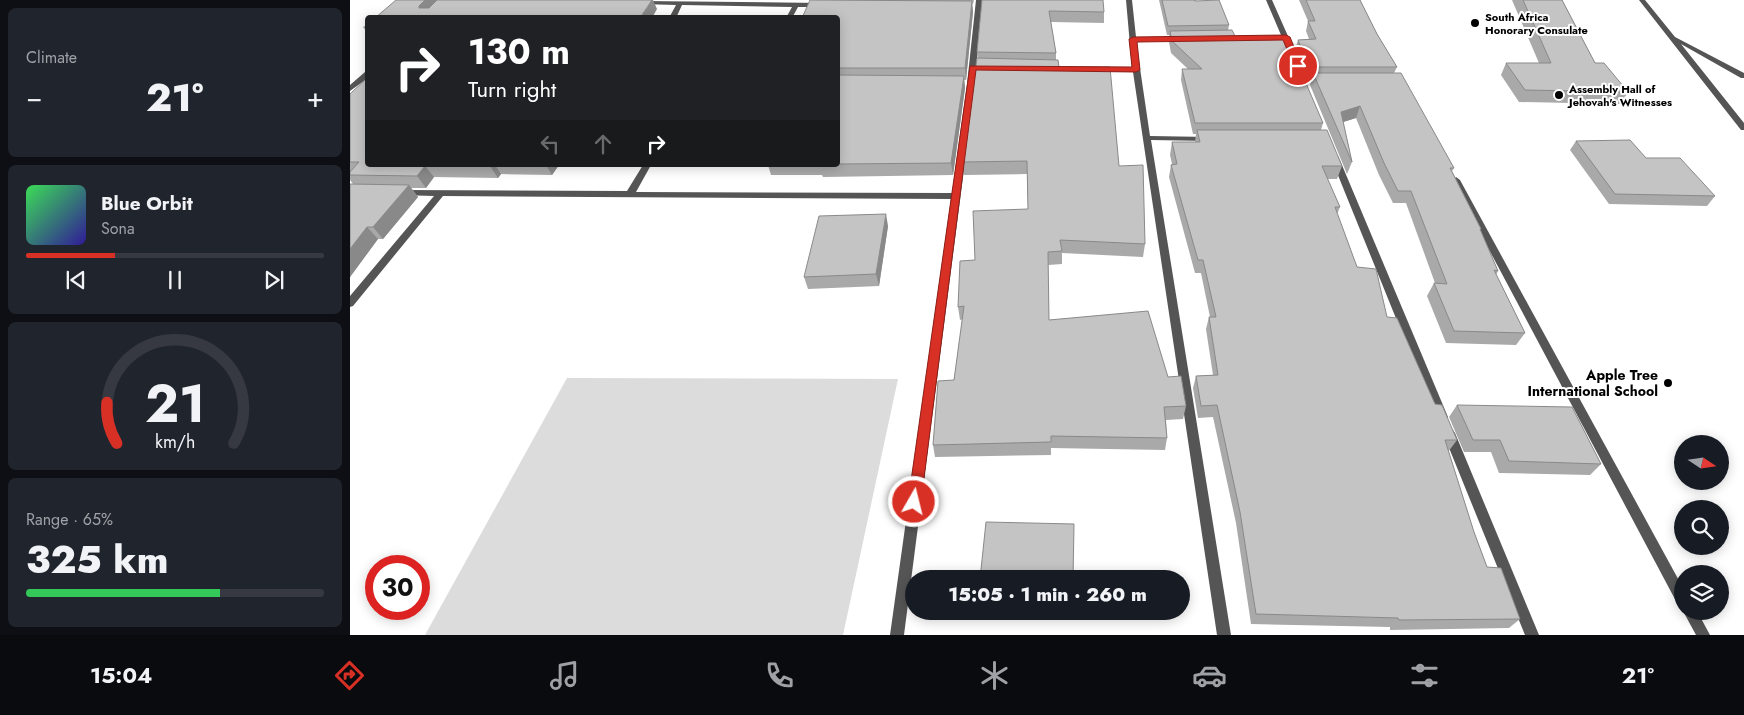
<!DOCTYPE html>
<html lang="en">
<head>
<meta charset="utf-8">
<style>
	:root { --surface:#171b24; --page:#20242c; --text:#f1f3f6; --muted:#9ea1a6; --line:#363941; --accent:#d93025 }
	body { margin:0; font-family:Jost,sans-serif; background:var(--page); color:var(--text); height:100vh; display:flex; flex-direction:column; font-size:19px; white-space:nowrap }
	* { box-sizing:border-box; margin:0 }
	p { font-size:16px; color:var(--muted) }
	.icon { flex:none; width:28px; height:28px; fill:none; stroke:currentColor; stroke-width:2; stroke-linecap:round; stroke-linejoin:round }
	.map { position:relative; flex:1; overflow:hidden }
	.drawer { display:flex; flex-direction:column; gap:8px; padding:8px; background:#0d0f14; width:350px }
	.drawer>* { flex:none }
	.top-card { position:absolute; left:15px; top:15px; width:475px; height:152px; border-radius:5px; box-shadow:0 2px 12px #0003; background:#202124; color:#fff; overflow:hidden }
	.needle { width:32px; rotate:103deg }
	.fabs { position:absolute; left:1324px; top:435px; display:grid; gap:10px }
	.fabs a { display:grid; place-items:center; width:55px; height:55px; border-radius:50%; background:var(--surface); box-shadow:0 2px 12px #0003; font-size:25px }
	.speed { position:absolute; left:15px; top:555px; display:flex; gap:10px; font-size:25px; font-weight:700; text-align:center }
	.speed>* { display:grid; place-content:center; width:65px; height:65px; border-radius:50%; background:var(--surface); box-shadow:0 2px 12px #0003; line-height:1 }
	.speed .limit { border:8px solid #d22; background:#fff; color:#111 }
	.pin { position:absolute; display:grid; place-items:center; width:42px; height:42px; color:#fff; margin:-21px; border:2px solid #fff; border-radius:50%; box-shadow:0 1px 5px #0007 }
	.me { position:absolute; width:55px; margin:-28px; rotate:8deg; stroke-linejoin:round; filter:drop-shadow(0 0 4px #0008) }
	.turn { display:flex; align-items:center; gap:18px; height:105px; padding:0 20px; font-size:22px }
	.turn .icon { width:65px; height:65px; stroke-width:2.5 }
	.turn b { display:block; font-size:35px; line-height:42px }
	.lanes { display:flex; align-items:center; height:48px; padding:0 20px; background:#0003; justify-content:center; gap:25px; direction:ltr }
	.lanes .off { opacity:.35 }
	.big { font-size:38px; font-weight:800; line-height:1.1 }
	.drawer .widget { flex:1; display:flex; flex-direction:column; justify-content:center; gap:8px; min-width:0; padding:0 18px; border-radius:8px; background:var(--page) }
	.drawer .dial { align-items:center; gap:0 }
	.dial svg { height:130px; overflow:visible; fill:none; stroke:var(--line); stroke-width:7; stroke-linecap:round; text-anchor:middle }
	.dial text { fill:var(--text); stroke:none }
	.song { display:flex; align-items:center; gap:15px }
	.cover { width:60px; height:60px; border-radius:8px; background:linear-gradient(135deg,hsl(130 70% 55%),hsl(250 70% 35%)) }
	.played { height:5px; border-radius:2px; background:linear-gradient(90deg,var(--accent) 30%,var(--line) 30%) }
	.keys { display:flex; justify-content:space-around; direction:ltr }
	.heat { display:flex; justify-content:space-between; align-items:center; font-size:28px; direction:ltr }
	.charge { height:8px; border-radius:4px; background:linear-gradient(90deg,#34c759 65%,var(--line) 0) }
	.trip { position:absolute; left:555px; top:570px; width:285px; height:50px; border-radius:25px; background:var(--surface); box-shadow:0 2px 12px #0003; font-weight:800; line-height:50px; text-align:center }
	.tab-bar { display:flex; height:80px; justify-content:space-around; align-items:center; background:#090b0e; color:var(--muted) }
	.tab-bar .icon { width:35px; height:35px }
	.tab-bar .current { color:var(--accent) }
	.tab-bar b { font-size:22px; color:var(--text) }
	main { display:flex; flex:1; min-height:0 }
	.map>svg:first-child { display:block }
	.green { fill:#dcdcdc }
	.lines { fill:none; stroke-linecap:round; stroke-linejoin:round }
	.minor { fill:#555; fill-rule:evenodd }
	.wall { fill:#a9a9a9 }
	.shaded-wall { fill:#898989 }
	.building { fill:#c4c4c4; stroke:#898989 }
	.route { fill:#d93025; stroke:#8d1f18 }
	.poi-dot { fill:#000; stroke:#fff; stroke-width:2 }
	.labels { text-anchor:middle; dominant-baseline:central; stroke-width:4; stroke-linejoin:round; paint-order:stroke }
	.far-poi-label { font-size:11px; font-weight:bold; fill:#000; stroke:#fff; text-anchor:start }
	.poi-label { font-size:14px; font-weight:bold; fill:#000; stroke:#fff; text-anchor:end }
</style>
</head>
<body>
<main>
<section class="drawer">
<div class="widget"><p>Climate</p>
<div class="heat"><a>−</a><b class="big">21°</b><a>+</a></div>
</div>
<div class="widget">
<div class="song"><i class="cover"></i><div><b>Blue Orbit</b><p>Sona</p></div></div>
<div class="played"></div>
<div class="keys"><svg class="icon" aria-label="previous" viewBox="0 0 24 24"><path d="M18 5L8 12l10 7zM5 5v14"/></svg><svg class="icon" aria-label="pause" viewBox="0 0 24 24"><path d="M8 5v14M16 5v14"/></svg><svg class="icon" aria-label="next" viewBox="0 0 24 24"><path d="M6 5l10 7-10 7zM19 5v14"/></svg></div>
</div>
<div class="widget dial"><svg viewBox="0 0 100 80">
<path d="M14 69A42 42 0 1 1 86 69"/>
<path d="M14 69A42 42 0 0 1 8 44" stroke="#d93025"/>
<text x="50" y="56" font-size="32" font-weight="700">21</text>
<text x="50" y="72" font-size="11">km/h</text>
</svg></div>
<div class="widget"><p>Range · 65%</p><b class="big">325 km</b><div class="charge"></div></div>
</section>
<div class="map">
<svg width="1394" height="635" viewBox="0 0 1394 635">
	<rect width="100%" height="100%" fill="#fff"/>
	<polygon class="green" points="217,378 548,379 493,635 75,635"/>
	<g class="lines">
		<g class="minor">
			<polygon points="626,0 632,0 625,84 554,635 540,635 601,199 93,196 3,306 0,307 0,296 84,196 49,195 48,193 52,190 277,191 293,165 301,165 286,192 602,193 617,84"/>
			<polygon points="776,0 782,0 786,37 832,37 835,39 832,41 786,41 800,136 859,137 863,139 859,141 801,140 881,635 867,635 783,72 747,71 743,69 747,67 782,68"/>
			<polygon points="916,0 922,0 945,52 944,53 940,53 933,39 874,40 871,38 874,36 931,35"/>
			<polygon points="1289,0 1295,0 1325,37 1394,73 1394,78 1391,78 1331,44 1394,123 1394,130 1391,130"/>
			<polygon points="292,1 472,3 475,5 472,7 448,7 442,18 436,18 442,7 332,5 326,18 319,18 326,5 290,4 289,3"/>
			<polygon points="15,72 18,72 18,78 0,91 0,85"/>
			<polygon points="982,156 988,156 989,158 1098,417 1096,420 1092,422 1088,420 1086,417 981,158"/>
			<polygon points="1106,177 1110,180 1332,586 1332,604 1327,603 1102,180"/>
			<polygon points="1099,428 1103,430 1105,433 1189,635 1175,635 1093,433 1095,430"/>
			<polygon points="1333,611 1347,611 1360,635 1346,635"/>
		</g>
	</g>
	<g class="wall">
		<polygon points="460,0 624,0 623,4 622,4 623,12 616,80 614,80 615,88 603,175 473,177 472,175 421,175 418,165 488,165 488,18"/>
		<polygon points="632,0 754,12 754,23 701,22 706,53 706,60 709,67 769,166 795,244 793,257 712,253 712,264 698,265 699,320 818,377 836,406 833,419 816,420 817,438 815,450 701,448 701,455 585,457 583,445 604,380 613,319 610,320 608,307 625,260 678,209 677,174 614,175 613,162 628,58 627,52"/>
		<polygon points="809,0 845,0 879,25 878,31 973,123 971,130 992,166 987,179 977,179 990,207 987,214 1007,267 1037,317 1085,404 1107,440 1098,452 1124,532 1137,567 1170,619 1159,628 1040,630 1040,627 901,624 886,523 863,417 848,418 843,388 846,376 863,375 856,329 859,317 860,317 851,273 845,273 819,177 821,165 822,164 820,155 822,142 845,142 846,134 843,134 831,80 832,69 838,69 821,53 819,42 819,35 817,35"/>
		<polygon points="949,0 1010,0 1027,34 1047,67 1044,73 1104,168 1102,171 1131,229 1130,231 1148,271 1146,275 1175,333 1166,345 1096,343 1077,296 1084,283 1085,283 1056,203 1043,203 1029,175 1006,118 993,122 1002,162 997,174 960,85 962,77 956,77 945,50 948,40 959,39 956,31 958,21"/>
		<polygon points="1162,0 1212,0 1245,63 1278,92 1271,104 1169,102 1151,75 1156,63 1189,63"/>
		<polygon points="18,24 18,33 13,27"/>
		<polygon points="0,94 18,165 209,165 202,175 151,174 148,178 84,177 76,188 61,188 68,197 33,239 28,239 0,277 3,184 0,180"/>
		<polygon points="1226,141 1296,158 1365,196 1357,206 1259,204 1220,150"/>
		<polygon points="538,226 529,286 458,289 454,277"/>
		<polygon points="1107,405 1251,464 1240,475 1149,473 1141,452 1114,452 1099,417"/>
		<polygon points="629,611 722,611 722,618 629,615"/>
	</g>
	<g class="shaded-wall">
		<polygon points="75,0 92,0 76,17 69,8 69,6"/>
		<polygon points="302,0 303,0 307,9 302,18 290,18"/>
		<polygon points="622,1 623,12 616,80 615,68"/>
		<polygon points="614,76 615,88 603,175 601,163"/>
		<polygon points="1010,106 1006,118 987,124 991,112"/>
		<polygon points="141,165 145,165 151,174 148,178 140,166"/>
		<polygon points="196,165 209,165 202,175"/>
		<polygon points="75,166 84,177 76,188 67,176"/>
		<polygon points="59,185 68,197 33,239 23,227"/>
		<polygon points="536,214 538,226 529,286 526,274"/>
		<polygon points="17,227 28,239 0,277 0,249"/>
	</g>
	<g class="building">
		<polygon points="46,0 75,0 69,6 69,8 79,8 87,0 302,0 290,18 25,18"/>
		<polygon points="460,0 622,1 615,68 488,68 488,18 452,18"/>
		<polygon points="632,0 753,0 754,12 699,11 706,53 627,52"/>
		<polygon points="812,0 845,0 845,1 869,0 879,25 818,26"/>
		<polygon points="956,0 1010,0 1027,34 1047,67 959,67 948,40 966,39 958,21 965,21"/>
		<polygon points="1173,0 1212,0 1245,63 1254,63 1278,92 1175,90 1156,63 1201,63"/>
		<polygon points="882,30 886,38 937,39 973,123 845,123 832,69 852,69 822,41 820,31"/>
		<polygon points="627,58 708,60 709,67 760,67 769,166 793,165 795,244 710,240 712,251 698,252 699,320 798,311 818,377 831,376 836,406 814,407 817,438 701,436 701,442 583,445 588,381 604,380 614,306 608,307 610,261 625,260 623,211 678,209 677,161 613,162"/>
		<polygon points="963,73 1051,73 1104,168 1100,168 1131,229 1130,229 1148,271 1144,270 1175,333 1104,331 1084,283 1097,284 1061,191 1048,191 1034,163 1010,106 991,112 1002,162"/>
		<polygon points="488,75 614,76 601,163 488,164"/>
		<polygon points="18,77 18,165 141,165 140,166 75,166 67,176 0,175 0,172 9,162 0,162 0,94"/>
		<polygon points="847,130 977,130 992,166 972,166 990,207 985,207 1007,267 1026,269 1037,317 1047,318 1085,404 1092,405 1107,440 1095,440 1124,532 1137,567 1151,568 1170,619 1049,620 1048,618 906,614 890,512 867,405 851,406 846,376 868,375 859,317 866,317 853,260 848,260 821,165 827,164 822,142 850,142"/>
		<polygon points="1280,140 1296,158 1330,158 1365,196 1265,194 1226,141"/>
		<polygon points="0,184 59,185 23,227 17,227 0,249"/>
		<polygon points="536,214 526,274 454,277 469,216"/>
		<polygon points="1107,405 1222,407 1251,464 1159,461 1150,440 1123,440"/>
		<polygon points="636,522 724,524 723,579 630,579"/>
	</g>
	<polygon class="route" points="936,35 940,37 952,66 950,68 944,66 933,40 787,42 790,70 786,72 626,70 571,502 569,506 564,508 560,506 558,502 620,66 782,67 779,39 783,37"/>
	<g class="poi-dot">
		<circle cx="1125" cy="23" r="5"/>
		<circle cx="1209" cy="95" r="5"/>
		<circle cx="1318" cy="383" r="5"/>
	</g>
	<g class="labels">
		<g class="far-poi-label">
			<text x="1135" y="17">South Africa<tspan x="1135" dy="13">Honorary Consulate</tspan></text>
			<text x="1219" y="89">Assembly Hall of<tspan x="1219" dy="13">Jehovah's Witnesses</tspan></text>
		</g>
		<g class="poi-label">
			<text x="1308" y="375">Apple Tree<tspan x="1308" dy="16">International School</tspan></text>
		</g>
	</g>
</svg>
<div class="fabs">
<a><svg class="needle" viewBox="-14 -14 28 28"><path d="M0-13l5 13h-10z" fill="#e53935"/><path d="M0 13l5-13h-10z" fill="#9ea1a6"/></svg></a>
<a><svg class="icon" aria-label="search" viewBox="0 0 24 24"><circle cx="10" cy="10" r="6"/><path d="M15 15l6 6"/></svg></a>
<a><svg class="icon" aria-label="layers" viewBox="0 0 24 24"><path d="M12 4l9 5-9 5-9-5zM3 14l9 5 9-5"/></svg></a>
</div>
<div class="speed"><div class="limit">30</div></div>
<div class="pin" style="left:948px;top:66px;background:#d93025"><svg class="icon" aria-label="arrive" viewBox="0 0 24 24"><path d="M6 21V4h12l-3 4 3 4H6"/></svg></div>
<svg class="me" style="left:564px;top:502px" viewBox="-20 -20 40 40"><circle r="17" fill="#d93025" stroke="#fff" stroke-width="3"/><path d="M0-11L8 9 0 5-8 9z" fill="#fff"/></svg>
<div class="trip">15:05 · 1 min · 260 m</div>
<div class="top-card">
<div class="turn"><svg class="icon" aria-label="right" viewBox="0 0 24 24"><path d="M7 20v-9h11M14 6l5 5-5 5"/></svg><div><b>130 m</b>Turn right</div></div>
<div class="lanes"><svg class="icon off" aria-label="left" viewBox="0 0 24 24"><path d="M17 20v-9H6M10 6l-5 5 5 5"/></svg><svg class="icon off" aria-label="ahead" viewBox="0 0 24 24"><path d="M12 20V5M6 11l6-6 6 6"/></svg><svg class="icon" aria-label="right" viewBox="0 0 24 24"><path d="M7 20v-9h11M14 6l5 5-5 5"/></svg></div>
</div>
</div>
</main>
<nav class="tab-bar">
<b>15:04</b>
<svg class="icon current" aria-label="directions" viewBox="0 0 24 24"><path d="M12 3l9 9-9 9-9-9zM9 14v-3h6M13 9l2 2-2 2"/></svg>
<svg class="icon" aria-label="music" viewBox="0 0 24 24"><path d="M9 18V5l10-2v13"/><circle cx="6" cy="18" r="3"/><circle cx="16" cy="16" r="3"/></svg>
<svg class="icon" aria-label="phone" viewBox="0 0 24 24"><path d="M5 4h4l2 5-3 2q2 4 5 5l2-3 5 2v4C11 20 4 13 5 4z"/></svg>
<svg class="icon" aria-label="climate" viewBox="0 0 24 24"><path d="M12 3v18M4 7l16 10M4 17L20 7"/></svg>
<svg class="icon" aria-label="car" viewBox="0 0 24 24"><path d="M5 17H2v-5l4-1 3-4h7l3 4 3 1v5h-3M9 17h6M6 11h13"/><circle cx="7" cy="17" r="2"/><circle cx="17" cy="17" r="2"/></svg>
<svg class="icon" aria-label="filters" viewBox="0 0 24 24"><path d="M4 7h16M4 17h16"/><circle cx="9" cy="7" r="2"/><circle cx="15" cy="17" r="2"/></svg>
<b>21°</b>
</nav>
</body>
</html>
